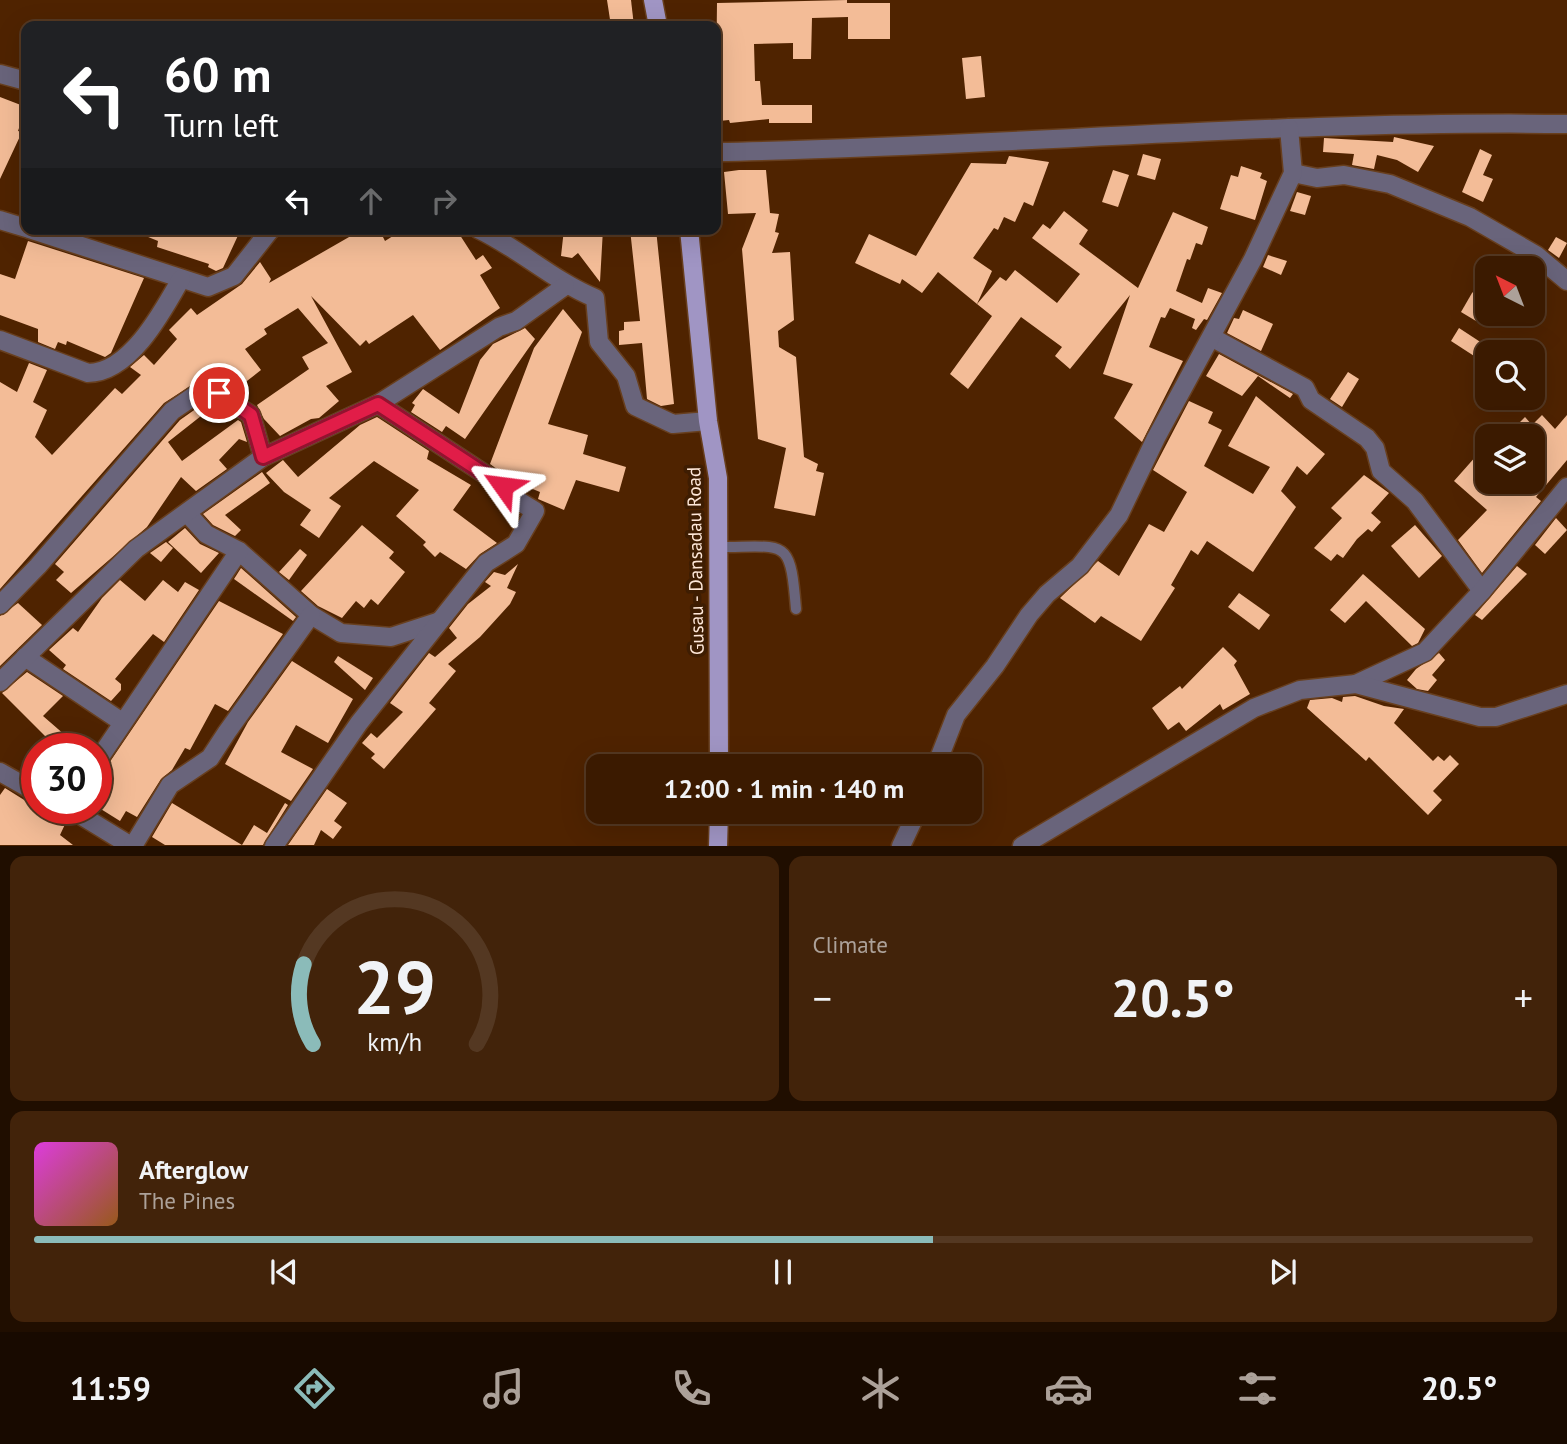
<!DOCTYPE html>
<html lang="en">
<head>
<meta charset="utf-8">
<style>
	:root { --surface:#3b1a00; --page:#42230a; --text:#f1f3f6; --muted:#aca199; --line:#543822; --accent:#8bbbb9 }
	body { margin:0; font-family:"PT Sans",sans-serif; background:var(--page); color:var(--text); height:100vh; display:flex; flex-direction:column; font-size:26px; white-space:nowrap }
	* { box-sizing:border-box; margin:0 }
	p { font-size:23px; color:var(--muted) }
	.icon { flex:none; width:38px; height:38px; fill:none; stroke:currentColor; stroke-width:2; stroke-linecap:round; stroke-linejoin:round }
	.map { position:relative; height:846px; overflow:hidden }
	.details { display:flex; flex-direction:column; gap:10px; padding:10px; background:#200e00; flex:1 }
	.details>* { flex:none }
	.guide { position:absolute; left:21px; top:21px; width:700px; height:214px; border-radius:14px; box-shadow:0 7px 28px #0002,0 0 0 2px var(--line); background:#202124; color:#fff; overflow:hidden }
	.needle { width:46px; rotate:318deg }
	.controls { position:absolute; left:1475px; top:256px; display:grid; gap:14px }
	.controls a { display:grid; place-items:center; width:70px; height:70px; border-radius:14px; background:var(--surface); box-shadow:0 7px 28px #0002,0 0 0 2px var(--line); font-size:35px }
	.speed { position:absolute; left:21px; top:733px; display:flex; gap:14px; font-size:35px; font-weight:700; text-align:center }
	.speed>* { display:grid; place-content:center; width:91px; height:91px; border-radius:50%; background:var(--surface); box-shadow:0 7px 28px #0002,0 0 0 2px var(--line); line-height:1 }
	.speed .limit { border:10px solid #d22; background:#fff; color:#111 }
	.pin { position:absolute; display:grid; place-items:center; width:60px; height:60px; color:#fff; margin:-30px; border:4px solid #fff; border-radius:50%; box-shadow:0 2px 7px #0007 }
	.me { position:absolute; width:77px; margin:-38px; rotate:301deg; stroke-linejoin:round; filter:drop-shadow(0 0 5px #0008) }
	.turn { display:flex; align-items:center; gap:24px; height:147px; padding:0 28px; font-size:32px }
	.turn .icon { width:91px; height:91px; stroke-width:2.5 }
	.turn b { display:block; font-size:49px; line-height:60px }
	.lanes { display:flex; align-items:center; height:66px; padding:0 28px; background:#0003; justify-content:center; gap:35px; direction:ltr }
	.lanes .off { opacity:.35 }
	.big { font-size:52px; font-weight:600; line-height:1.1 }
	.details .widget { flex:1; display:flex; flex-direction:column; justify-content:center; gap:10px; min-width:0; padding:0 24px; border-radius:14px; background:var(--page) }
	.details .dial { align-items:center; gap:0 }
	.dial svg { height:182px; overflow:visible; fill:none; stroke:var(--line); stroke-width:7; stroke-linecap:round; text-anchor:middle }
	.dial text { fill:var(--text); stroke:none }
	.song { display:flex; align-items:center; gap:21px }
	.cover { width:84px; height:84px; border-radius:10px; background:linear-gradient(135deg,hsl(300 70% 55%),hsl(30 70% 35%)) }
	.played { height:7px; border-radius:4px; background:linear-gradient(90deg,var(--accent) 60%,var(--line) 60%) }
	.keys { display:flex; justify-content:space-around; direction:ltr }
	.heat { display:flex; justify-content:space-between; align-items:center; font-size:38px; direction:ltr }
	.details .tiles { flex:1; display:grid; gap:10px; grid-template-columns:1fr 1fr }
	.widget:last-child { grid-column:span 2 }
	.trip { position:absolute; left:586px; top:754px; width:396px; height:70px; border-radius:14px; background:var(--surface); box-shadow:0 7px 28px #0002,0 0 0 2px var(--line); font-weight:600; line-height:70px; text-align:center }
	.tab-bar { display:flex; height:112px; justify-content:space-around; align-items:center; background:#180a00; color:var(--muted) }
	.tab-bar .icon { width:49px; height:49px }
	.tab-bar .selected { color:var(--accent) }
	.tab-bar b { font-size:32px; color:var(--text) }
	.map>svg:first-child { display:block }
	.building { fill:#f3bc97 }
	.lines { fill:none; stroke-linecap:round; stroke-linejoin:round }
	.lane-casing { stroke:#683f1e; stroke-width:13 }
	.street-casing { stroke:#683f1e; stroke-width:21 }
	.primary-casing { stroke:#683f1e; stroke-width:21 }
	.lane { stroke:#69647b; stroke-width:10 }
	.street { stroke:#69647b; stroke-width:18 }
	.primary { stroke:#a095c4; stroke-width:18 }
	.route-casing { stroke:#92132f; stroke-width:18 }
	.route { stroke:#e11d48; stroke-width:12 }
	.labels { text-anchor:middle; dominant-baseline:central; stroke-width:7; stroke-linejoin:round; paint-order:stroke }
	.street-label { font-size:19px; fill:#ffe8d9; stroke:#3e1d02 }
</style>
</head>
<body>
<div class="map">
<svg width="1567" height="846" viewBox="0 0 1567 846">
	<rect width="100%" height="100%" fill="#4f2300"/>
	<g class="building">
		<polygon points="607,0 631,0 634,26 611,26"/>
		<polygon points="847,0 847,3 890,3 890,39 848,39 848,17 812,18 811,59 793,59 793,43 754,44 755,81 760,81 762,105 812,105 812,123 769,123 769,119 730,123 729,120 719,121 716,85 717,3"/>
		<polygon points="981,56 985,97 966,99 962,58"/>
		<polygon points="0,97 26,107 18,131 22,132 0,179"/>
		<polygon points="1394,137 1434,146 1418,172 1397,160 1377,155 1374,169 1352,165 1354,154 1323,152 1324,138 1393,142"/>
		<polygon points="1480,149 1492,155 1483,175 1493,179 1483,202 1462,192"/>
		<polygon points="1143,154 1161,159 1155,180 1137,175"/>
		<polygon points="1009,156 1049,162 1033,206 1024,202 1015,222 1004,217 998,230 994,228 973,258 992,271 977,304 938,272 922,293 902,279 900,284 855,263 869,234 916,256 971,163 1006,164"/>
		<polygon points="1241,166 1262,173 1260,178 1267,181 1255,220 1220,209 1231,175 1238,177"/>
		<polygon points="739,170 766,170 770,213 779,214 775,232 779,233 772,253 790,252 794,320 778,331 779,347 796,357 804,457 818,464 816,471 824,473 815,516 774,508 786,448 758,439 742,249 756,213 728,214 724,172"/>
		<polygon points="1113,170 1129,175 1118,207 1102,202"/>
		<polygon points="1297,192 1311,196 1305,215 1290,211"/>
		<polygon points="1064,211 1088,230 1079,244 1138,288 1173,212 1208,227 1202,245 1196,243 1190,260 1187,259 1176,291 1202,303 1208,288 1222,293 1207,320 1204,319 1196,330 1192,328 1195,319 1170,308 1165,318 1161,317 1149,347 1183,361 1142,442 1114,418 1133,384 1103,374 1130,295 1070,369 1055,356 1062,347 1021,317 968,389 950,374 992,316 977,304 1000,277 1006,281 1015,270 1057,303 1080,274 1032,238 1043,224 1050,229"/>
		<polygon points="241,229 223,268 216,271 208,267 209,264 157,247 158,241 131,230"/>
		<polygon points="363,229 379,229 385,241 404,229 456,229 476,260 483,255 492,268 480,275 500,308 440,350 413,315 369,344 366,340 360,346 311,296 352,372 326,386 339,401 319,418 311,419 280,436 264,419 257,405 309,369 302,357 328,343 298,308 264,329 267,334 245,349 261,370 234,391 206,376 164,403 0,589 0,382 17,392 29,363 47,370 33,402 47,410 35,437 52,455 115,388 122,394 141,375 130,367 144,355 154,365 177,339 169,330 191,308 197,315 242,284 260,262 271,279 269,283"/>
		<polygon points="564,229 603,229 600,282 578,253 572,258 561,256"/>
		<polygon points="630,229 656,229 674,404 661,406 647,399 642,343 619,345 619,331 624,330 624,322 640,321"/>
		<polygon points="1556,237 1567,243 1559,258 1548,250"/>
		<polygon points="28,241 144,278 111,353 105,357 67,341 66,345 58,342 55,349 38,342 38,329 0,315 0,274 15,279"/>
		<polygon points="1268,255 1287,261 1281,275 1263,267"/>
		<polygon points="1488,278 1488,303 1476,321 1461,312 1472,293"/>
		<polygon points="563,309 582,332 548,424 588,435 583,454 626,467 619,492 576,480 564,510 538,499 540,492 513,481 490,464 534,348"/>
		<polygon points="1243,310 1273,324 1261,351 1227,333 1234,318 1239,319"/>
		<polygon points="525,328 535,339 465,439 446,426 442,432 411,412 415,405 412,403 423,389 459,414 480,360 493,344"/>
		<polygon points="1459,328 1488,347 1488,365 1451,341"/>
		<polygon points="1219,354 1293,394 1290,398 1258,376 1242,396 1206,376"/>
		<polygon points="1348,372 1359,379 1342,407 1330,399"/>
		<polygon points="1256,396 1325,454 1307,475 1297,466 1281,491 1296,507 1253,572 1207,541 1198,555 1191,550 1171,585 1175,588 1141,641 1101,616 1095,623 1060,598 1098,561 1119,576 1149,524 1164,532 1187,492 1153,470 1189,401 1213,412 1208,423 1222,430 1204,466 1253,494 1270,467 1228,446"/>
		<polygon points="207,401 215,405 168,442 182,461 238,420 241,422 247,442 239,439 219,460 227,469 196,491 181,477 147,527 71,593 56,580 64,572 55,564 180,420"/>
		<polygon points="1542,415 1555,429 1567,415 1567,460 1536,497 1541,501 1482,573 1458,540 1487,510 1454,481 1477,455 1488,464 1488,481 1533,481 1533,436 1521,436 1515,427 1525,417 1532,425"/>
		<polygon points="377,417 429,451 427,459 471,485 453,510 497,543 480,554 466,569 440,552 435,557 423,545 426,542 396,516 419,490 374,461 329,498 341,506 319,538 300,525 311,510 284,492 266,473 283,460 298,477 360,425"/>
		<polygon points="262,472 270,483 225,515 241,530 235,536 213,525 203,514"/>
		<polygon points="1364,475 1389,493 1371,513 1381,522 1372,532 1368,529 1357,539 1343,558 1337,554 1331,561 1314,548 1342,518 1331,508"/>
		<polygon points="1556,518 1567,530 1545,554 1535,545"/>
		<polygon points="362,525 394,552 389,558 405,572 378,605 371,599 364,608 356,601 342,618 318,606 301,591"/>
		<polygon points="1415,525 1442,556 1419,578 1391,546"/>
		<polygon points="185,528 200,544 219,553 201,573 168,542"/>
		<polygon points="166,542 173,548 161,562 150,553"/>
		<polygon points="300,549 307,555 289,580 279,572"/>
		<polygon points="518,564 507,588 516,592 510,604 480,637 448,664 456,671 429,703 436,709 384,769 371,758 375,754 362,743 371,733 377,738 403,712 390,703 429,653 435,657 457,638 449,628 468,604 491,586 485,582 494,572 505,575"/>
		<polygon points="1517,566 1527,574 1482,620 1475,615"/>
		<polygon points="241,568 296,617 293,621 234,579"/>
		<polygon points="1363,574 1425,629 1418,643 1412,646 1366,601 1345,623 1330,610"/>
		<polygon points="120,580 145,601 163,580 178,592 185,582 199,590 164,642 153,634 115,679 121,684 121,690 111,701 63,669 66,665 49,650 73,628 78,632 102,598"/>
		<polygon points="1239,593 1270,615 1259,630 1228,607"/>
		<polygon points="219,601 283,634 228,711 215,704 190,750 185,748 172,770 161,779 137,817 126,811 120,821 96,806 96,774 105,769"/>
		<polygon points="18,603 42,625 0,666 0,616"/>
		<polygon points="1223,647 1237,661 1234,665 1250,694 1223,710 1220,704 1186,731 1179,722 1168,730 1152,708 1180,686 1182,689"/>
		<polygon points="1439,653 1445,660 1432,675 1437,680 1428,691 1417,689 1407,680 1416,669"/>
		<polygon points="338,656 373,678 365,690 334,662"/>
		<polygon points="292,661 353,699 328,743 296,725 281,752 313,769 291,801 225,764 248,722"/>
		<polygon points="27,672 63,696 43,716 73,742 66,749 41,749 48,739 2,693"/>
		<polygon points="1355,696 1384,706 1404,709 1394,723 1433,761 1438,756 1444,761 1450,755 1459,764 1433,791 1442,800 1428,815 1369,757 1366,761 1307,708 1310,700 1332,698 1342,702 1343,697"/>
		<polygon points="5,788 37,808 58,808 67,820 60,835 73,845 0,845 0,795"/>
		<polygon points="327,789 347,803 334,821 342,827 333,839 321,830 314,845 288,845"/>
		<polygon points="172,803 242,845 254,825 267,833 285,803 288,805 263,845 165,845 152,837"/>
	</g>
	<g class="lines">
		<defs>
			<path id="lane" d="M718 547C787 547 790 536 796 609"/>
			<g id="street">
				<polyline points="0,74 26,81"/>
				<path d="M716 152C1000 147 1283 120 1567 124"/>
				<polyline points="1293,173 1317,178 1344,175 1390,184 1470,217 1536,255 1567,281"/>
				<polyline points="0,220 26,228"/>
				<polyline points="29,229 208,287 234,276 271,229"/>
				<path d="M478 229C520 249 552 280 595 298L599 342 626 376 635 406 673 424 708 421"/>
				<polyline points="1213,338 1305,388 1311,400 1367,438 1375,448 1381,471 1415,501 1482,591"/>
				<path d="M0 340 88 373C130 373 163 311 181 279"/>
				<polyline points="188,514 206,534 239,551 311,615 341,633 391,637 440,621"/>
				<polyline points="0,605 38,566 172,411 207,387 251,415 263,457"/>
				<polyline points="25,657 122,722"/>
				<polyline points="0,682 136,549 263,457 378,404 499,327 516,321 565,286"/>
				<polyline points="1356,684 1425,652 1482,591 1567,487"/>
				<polyline points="96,763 239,551"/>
				<polyline points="936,766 956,715 995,666 1029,615 1047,594 1080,566 1119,515 1156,438 1253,259 1293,173 1289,128"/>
				<polyline points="0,772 37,793"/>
				<polyline points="69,808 131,846"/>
				<polyline points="133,846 170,785 210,758 227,732 311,615"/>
				<polyline points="274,846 359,723 486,563 516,544 535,511 509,495 503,486 378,404"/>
				<polyline points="901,846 917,812"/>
				<polyline points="1022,846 1254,708 1300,690 1356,684 1480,717 1496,717 1567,694"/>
			</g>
			<g id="primary">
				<polyline points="653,0 658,26"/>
				<polyline points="689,229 708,421 718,478 719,766"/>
				<polyline points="718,846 719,812"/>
			</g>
		</defs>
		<use href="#lane" class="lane-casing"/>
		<use href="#street" class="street-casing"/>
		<use href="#primary" class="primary-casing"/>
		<use href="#lane" class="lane"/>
		<use href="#street" class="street"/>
		<use href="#primary" class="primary"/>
	</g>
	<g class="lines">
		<defs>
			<polyline id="route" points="219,393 251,415 263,457 378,404 503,486"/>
		</defs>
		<use href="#route" class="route-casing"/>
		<use href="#route" class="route"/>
	</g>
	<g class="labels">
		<g class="street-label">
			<text transform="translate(695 561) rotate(-91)">Gusau - Dansadau Road</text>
		</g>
	</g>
</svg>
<div class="controls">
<a><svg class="needle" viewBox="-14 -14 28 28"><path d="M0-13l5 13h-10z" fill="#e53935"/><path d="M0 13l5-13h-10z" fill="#aca199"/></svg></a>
<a><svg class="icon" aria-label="search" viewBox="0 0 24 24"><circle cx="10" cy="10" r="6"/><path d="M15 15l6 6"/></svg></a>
<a><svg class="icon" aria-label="layers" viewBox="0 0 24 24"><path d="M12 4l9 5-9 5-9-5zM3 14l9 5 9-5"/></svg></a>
</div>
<div class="speed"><div class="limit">30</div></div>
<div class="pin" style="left:219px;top:393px;background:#d93025"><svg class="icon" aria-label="arrive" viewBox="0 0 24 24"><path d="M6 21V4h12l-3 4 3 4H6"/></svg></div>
<svg class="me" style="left:503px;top:486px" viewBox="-20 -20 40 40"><path d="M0-17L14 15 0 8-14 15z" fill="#e11d48" stroke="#fff" stroke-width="4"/></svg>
<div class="trip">12:00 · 1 min · 140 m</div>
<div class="guide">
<div class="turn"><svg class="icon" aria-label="left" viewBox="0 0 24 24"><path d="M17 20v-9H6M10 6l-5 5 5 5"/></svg><div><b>60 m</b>Turn left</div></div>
<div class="lanes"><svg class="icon" aria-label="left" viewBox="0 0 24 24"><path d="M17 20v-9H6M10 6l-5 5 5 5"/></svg><svg class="icon off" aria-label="ahead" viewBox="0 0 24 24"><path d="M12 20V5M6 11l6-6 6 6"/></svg><svg class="icon off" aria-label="right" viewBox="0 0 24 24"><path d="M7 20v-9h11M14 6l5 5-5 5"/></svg></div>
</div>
</div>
<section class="details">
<div class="tiles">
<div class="widget dial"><svg viewBox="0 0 100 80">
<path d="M14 69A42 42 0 1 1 86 69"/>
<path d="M14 69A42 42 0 0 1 10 34" stroke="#8bbbb9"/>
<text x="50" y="56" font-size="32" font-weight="700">29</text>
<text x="50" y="72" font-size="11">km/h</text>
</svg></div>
<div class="widget"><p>Climate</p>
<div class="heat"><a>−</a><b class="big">20.5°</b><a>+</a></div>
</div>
<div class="widget">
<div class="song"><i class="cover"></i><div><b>Afterglow</b><p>The Pines</p></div></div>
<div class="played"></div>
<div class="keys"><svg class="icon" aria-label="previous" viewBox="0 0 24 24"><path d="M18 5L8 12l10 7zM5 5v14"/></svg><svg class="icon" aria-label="pause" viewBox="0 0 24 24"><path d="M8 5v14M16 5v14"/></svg><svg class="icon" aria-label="next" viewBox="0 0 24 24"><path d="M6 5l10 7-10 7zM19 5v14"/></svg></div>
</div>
</div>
</section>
<nav class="tab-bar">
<b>11:59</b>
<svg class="icon selected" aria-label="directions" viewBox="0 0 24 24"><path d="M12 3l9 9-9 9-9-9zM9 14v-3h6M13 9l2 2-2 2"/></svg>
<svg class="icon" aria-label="music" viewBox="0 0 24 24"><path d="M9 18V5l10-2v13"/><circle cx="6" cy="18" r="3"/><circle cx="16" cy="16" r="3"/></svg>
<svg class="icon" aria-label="phone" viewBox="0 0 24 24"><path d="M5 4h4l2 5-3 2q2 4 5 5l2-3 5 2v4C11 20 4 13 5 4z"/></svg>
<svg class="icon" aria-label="climate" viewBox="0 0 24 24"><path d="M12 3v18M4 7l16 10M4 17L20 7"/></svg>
<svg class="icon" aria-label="car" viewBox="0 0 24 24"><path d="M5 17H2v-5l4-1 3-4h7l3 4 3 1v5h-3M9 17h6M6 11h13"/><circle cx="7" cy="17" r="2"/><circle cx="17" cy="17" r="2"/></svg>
<svg class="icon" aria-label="filters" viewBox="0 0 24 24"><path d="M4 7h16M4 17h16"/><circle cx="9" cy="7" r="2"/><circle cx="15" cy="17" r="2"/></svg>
<b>20.5°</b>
</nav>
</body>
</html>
